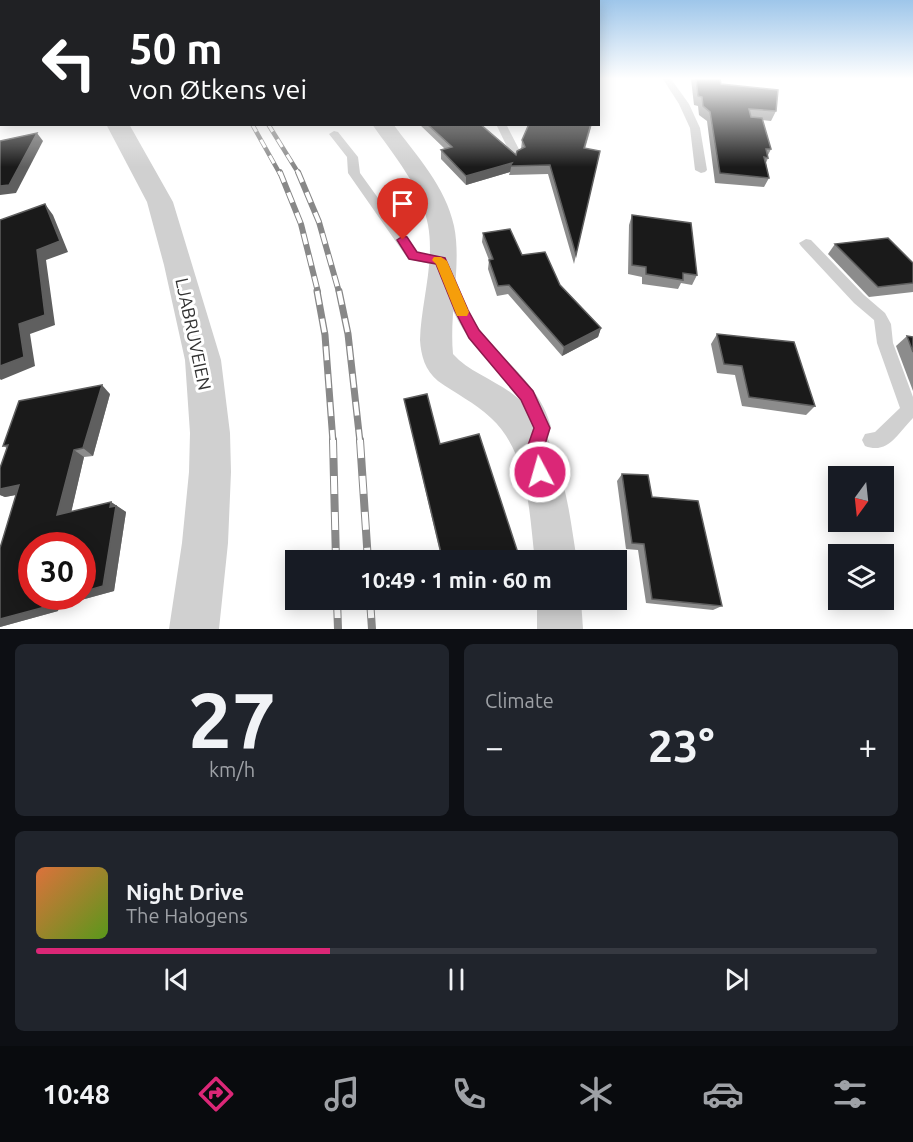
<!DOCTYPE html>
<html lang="en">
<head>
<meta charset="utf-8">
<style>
	:root { --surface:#171b24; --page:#20242c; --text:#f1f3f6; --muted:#9ea1a6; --line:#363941; --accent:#db2777 }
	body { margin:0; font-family:Ubuntu,sans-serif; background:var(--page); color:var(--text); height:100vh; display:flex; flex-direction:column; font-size:22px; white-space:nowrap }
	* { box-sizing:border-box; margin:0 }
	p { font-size:20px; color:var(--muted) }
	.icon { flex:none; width:33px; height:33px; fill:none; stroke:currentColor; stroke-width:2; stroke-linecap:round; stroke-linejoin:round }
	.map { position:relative; height:629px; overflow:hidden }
	.panel { display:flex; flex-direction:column; gap:15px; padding:15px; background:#0d0f14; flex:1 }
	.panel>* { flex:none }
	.banner { position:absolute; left:0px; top:0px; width:600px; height:126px; box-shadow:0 3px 15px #0003; background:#202124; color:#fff; overflow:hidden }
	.needle { width:39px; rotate:195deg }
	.tools { position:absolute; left:828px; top:466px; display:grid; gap:12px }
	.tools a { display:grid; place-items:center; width:66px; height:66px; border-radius:0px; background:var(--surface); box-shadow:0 3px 15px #0003; font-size:30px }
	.speed { position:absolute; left:18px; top:532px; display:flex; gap:12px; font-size:30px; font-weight:700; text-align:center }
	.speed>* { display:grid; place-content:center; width:78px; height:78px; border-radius:50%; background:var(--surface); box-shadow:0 3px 15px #0003; line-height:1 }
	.speed .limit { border:9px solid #d22; background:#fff; color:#111 }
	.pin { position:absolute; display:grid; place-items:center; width:51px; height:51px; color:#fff; margin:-62px -26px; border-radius:50% 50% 50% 0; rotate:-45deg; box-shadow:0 0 6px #0007 }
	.pin .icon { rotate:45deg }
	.me { position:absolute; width:66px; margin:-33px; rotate:354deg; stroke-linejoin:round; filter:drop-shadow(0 0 4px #0008) }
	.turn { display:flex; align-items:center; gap:21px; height:126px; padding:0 30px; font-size:27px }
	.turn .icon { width:78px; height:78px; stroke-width:2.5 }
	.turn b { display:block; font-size:42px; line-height:51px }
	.big { font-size:45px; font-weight:700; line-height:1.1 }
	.panel .widget { flex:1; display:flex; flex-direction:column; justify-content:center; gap:9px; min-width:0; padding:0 21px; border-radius:9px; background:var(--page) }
	.panel .dial { align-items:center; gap:0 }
	.dial b { font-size:78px; line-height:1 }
	.song { display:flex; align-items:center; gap:18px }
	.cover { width:72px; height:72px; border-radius:9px; background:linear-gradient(135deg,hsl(20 70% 55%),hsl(90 70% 35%)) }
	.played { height:6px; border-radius:3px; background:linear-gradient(90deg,var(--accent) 35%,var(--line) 35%) }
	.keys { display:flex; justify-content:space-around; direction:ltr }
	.heat { display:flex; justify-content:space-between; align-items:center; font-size:33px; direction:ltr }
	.panel .tiles { flex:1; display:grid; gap:15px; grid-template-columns:1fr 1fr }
	.widget:last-child { grid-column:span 2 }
	.trip { position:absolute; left:285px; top:550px; width:342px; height:60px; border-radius:0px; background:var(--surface); box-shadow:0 3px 15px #0003; font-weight:700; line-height:60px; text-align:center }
	.tabs { display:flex; height:96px; justify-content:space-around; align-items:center; background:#090b0e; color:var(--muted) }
	.tabs .icon { width:42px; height:42px }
	.tabs .selected { color:var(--accent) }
	.tabs b { font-size:27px; color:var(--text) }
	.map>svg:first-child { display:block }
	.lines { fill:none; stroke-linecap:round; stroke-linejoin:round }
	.service { fill:#d0d0d0; fill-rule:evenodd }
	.minor { fill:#d0d0d0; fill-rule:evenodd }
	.tertiary { fill:#d0d0d0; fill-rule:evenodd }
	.rail-far3-casing { stroke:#888; stroke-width:4.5 }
	.rail-far2-casing { stroke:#888; stroke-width:6 }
	.rail-far1-casing { stroke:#888; stroke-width:7 }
	.rail-casing { stroke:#888; stroke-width:8 }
	.rail-far3 { stroke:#fff; stroke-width:3; stroke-dasharray:9; stroke-linecap:butt }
	.rail-far2 { stroke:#fff; stroke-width:4; stroke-dasharray:11; stroke-linecap:butt }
	.rail-far1 { stroke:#fff; stroke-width:4.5; stroke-dasharray:14; stroke-linecap:butt }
	.rail { stroke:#fff; stroke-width:6; stroke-dasharray:18; stroke-linecap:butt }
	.wall { fill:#8c8c8c }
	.shaded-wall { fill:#5f5f5f }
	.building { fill:#1a1a1a; stroke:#5f5f5f; stroke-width:1.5 }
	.route { fill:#db2777; stroke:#8e194d; stroke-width:1.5 }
	.slow { fill:#f59e0b }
	.labels { text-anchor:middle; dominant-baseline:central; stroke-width:6; stroke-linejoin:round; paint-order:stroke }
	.street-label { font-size:18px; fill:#333; stroke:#fff }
</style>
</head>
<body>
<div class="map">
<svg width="913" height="629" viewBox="0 0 913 629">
	<rect width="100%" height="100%" fill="#fff"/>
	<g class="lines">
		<g class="service">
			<polygon points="663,79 671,79 689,104 700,128 707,170 705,172 701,173 695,170 690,128 679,104"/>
			<polygon points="496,124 506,124 522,155 520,157 512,157"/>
			<path d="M334 131 338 132 358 157 360 173 417 252 446 258C458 280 463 304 477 326 501 360 540 384 551 427L542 451 536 454 530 451 527 445C529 440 533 433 533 427 533 403 483 359 468 337 453 315 444 290 435 265L408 259 348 173 347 157 329 134Z"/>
			<path d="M806 239 811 240 864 295 885 313 891 324 893 343 913 397V418C898 433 888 455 865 446L862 440 865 434 875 432 900 408 877 343 874 320 854 303 801 246 799 243Z"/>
		</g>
		<g class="minor">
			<path d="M372 124H393C416 155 446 187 454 226 462 264 449 313 453 354 469 372 495 380 514 395 562 433 568 506 577 561H535C529 513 529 453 491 418 475 403 455 393 438 381 425 370 421 356 420 340 421 303 435 262 428 225 421 186 394 156 372 124Z"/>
			<polygon points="537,600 581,600 583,629 537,629"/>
		</g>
		<polygon class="tertiary" points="106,124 129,124 173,202 221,360 230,433 231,472 228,543 219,629 169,629 182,543 189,472 190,433 185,360 164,265 147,202"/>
		<defs>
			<g id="rail-far3">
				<polyline points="252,124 280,174"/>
				<polyline points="268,124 299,174"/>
			</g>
			<g id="rail-far2">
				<polyline points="280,172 301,224 318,292"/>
				<polyline points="298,172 319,222 339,292"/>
			</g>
			<g id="rail-far1">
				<polyline points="317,291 325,335 333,442"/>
				<polyline points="339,291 348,334 360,442"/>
			</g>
			<g id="rail">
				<polyline points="333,440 336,561"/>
				<polyline points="360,440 368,561"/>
				<polyline points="337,600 338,629"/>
				<polyline points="370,600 372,629"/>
			</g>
		</defs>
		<use href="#rail-far3" class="rail-far3-casing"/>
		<use href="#rail-far2" class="rail-far2-casing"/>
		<use href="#rail-far1" class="rail-far1-casing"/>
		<use href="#rail" class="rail-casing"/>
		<use href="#rail-far3" class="rail-far3"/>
		<use href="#rail-far2" class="rail-far2"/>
		<use href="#rail-far1" class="rail-far1"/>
		<use href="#rail" class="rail"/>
	</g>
	<g class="wall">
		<polygon points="691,79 720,79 721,84 776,111 771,121 762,120 771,149 768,155 768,158 766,163 769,178 764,187 715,183 707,121 699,115 698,106 694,105"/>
		<polygon points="419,124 480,124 516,155 521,149 522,140 529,124 592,124 585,149 600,151 574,264 548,174 509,175 510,172 466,185 441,159 441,150 445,149"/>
		<polygon points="632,215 697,275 692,285 681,283 678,289 642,284 642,277 628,274 629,225"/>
		<polygon points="483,233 522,255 560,285 601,328 598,337 562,356 508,294 497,296 488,269 489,260 482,242"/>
		<polygon points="835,244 913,263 913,292 869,297 828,254"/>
		<polygon points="717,334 815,406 806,415 742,406 735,375 717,373 711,344"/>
		<polygon points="907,336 913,337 913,391 896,346"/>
		<polygon points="110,394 93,456 84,457 71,512 111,502 126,512 114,591 59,606 58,611 0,627 0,548 16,495 5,497 0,495 0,468 7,448 3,446"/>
		<polygon points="404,399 440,444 518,553 516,559 509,561 442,561"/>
		<polygon points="622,474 652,497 722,606 713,610 646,603 638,550 626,549 617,481"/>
	</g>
	<g class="shaded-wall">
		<polygon points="37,133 43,141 16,193 0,195 0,186"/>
		<polygon points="512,163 510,172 466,185 466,176"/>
		<polygon points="45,204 53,215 68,252 46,260 55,325 30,334 35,366 1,380 0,379 0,366 37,250"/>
		<polygon points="601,328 598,337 562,356 564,347"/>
		<polygon points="102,385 110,394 93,456 83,448"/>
		<polygon points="74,450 84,457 69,522 57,515"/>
		<polygon points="19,485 31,492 5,497 0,495 0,489"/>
		<polygon points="111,502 126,512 114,591 59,606 58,611 0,627 0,619 46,601 63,597 82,597 82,592"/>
		<polygon points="518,553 516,559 509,561 492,561"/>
	</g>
	<g class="building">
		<polygon points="696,79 720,79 721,84 778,90 776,111 749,109 751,117 762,118 771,149 766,149 768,158 764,157 769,178 720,173 710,112 703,106 702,97 698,96"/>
		<polygon points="427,124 480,124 516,155 517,151 525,147 522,140 529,124 591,124 584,148 600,151 576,255 550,165 510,166 512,163 466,176 441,150 452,147"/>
		<polygon points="37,133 9,185 0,186 0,141"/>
		<polygon points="45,204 60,241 37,250 45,315 19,324 24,357 0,366 0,220"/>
		<polygon points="632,215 691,223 697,275 683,273 683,280 646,274 646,267 632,265"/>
		<polygon points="510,229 522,255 545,252 560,285 601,328 564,347 509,285 498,286 489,260 493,259 483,233"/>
		<polygon points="888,238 913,263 913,283 878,287 835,244"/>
		<polygon points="717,334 794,342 815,406 749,397 742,366 724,364"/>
		<polygon points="907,336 913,337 913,352"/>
		<polygon points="102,385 83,448 74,450 57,515 111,502 110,507 116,506 103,586 82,592 82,546 32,546 32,597 63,597 46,601 45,607 0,619 0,548 19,485 0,489 0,468 8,445 3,446 19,401"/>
		<polygon points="427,394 440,444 479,434 518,553 492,561 443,561 404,399"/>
		<polygon points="622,474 648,475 652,497 698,501 722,606 652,599 644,544 632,543"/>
	</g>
	<linearGradient id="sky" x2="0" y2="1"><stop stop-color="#9ec6ea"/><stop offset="0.47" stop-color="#fff"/><stop offset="1" stop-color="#fff" stop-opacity="0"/></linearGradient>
	<rect width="913" height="167" fill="url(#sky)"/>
	<polygon class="route" points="403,236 407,237 417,252 445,258 468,310 479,330 533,391 550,428 542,454 548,472 546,478 540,480 533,478 525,454 534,428 521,400 469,338 455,311 436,264 409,259 397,240"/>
	<polygon class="slow" points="434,257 441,257 447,261 469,312 467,316 457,316 436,264 432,260"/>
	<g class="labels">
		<g class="street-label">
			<text transform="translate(194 334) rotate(78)">LJABRUVEIEN</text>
		</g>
	</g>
</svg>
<div class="tools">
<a><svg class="needle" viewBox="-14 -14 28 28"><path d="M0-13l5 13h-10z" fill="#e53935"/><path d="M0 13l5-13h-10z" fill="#9ea1a6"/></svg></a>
<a><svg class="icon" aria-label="layers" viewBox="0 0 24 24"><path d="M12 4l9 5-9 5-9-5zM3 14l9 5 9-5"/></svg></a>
</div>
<div class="speed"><div class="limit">30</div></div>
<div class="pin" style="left:403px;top:240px;background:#d93025"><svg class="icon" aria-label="arrive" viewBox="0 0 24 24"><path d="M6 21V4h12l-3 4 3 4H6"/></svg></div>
<svg class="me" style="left:540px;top:472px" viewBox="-20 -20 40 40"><circle r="17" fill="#db2777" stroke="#fff" stroke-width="3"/><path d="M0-11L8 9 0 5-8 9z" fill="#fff"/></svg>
<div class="trip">10:49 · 1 min · 60 m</div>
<div class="banner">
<div class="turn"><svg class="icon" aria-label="left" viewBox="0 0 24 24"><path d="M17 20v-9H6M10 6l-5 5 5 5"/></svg><div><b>50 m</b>von Øtkens vei</div></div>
</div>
</div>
<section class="panel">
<div class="tiles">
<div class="widget dial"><b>27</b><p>km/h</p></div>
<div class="widget"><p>Climate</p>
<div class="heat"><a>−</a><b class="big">23°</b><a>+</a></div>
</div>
<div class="widget">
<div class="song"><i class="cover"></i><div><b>Night Drive</b><p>The Halogens</p></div></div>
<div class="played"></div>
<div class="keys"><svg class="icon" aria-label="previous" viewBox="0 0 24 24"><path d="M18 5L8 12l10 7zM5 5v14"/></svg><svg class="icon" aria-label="pause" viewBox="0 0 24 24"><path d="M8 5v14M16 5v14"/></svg><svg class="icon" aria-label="next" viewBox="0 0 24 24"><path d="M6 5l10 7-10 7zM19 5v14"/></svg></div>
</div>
</div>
</section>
<nav class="tabs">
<b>10:48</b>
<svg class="icon selected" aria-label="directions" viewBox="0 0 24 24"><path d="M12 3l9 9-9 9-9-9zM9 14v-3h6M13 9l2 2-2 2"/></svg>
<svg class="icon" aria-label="music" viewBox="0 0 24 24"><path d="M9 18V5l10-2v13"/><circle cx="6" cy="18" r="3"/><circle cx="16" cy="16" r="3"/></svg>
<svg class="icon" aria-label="phone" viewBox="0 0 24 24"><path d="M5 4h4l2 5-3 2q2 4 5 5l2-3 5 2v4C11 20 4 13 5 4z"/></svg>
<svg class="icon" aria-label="climate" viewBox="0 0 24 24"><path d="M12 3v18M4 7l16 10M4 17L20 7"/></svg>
<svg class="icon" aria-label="car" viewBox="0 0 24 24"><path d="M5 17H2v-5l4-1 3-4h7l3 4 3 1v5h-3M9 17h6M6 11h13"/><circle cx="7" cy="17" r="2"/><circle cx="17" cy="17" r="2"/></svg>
<svg class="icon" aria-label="filters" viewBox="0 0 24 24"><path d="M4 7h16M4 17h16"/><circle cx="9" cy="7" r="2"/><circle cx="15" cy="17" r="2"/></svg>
</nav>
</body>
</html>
